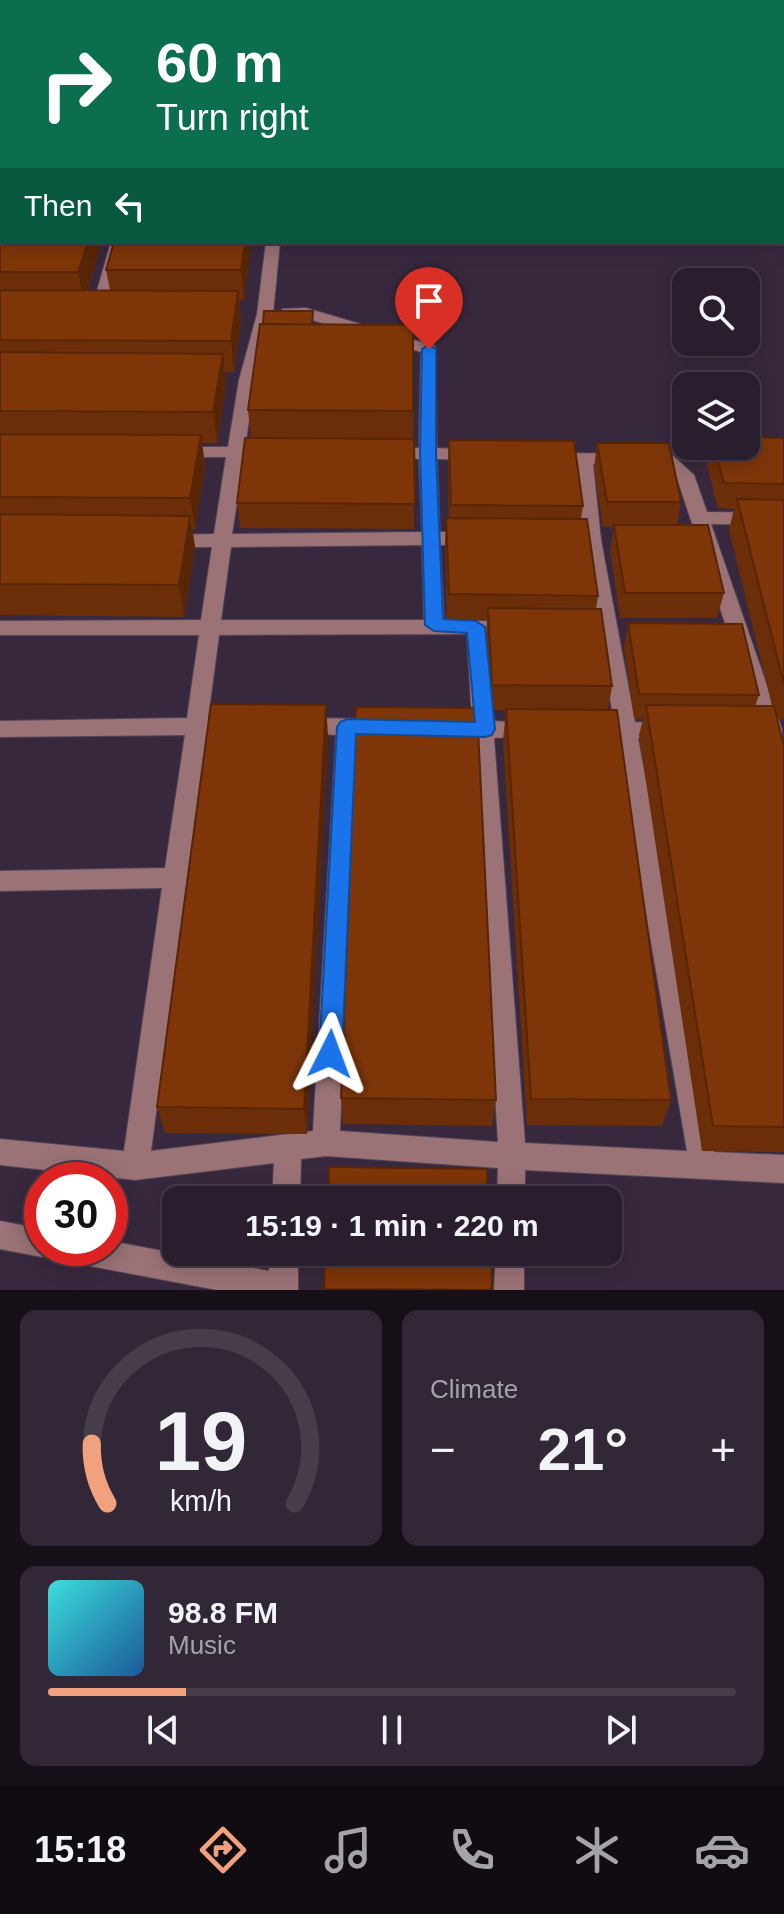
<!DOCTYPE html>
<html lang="en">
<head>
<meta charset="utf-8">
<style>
	:root { --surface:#2a1e2e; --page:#322736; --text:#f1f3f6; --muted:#a5a2aa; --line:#463c4a; --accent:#f1a17d }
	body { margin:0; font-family:Arial,sans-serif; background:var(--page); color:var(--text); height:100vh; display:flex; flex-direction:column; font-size:30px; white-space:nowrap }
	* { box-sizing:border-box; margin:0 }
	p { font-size:26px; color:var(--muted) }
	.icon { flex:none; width:44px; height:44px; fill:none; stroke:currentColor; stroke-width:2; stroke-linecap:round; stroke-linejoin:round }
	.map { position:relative; height:1290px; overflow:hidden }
	.details { display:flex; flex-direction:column; gap:20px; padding:20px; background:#171019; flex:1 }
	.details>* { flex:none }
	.banner { position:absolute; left:0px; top:0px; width:784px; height:244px; box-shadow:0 4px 20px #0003,0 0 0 2px var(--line); background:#0b6e4f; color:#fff; overflow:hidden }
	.tools { position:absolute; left:672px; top:268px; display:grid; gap:16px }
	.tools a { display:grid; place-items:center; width:88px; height:88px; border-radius:16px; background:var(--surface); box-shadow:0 4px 20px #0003,0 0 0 2px var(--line); font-size:40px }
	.speed { position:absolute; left:24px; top:1162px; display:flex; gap:16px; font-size:40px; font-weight:700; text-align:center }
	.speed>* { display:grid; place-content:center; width:104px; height:104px; border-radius:50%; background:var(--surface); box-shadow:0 4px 20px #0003,0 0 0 2px var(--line); line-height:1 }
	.speed .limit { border:12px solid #d22; background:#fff; color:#111 }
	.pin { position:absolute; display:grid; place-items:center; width:68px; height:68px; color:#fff; margin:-82px -34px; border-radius:50% 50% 50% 0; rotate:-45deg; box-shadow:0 0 8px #0007 }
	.pin .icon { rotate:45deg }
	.me { position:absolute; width:88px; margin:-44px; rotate:3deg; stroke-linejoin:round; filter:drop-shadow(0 0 6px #0008) }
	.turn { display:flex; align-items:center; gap:28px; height:168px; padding:0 24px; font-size:36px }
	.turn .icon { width:104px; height:104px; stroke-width:2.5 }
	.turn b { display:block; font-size:56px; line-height:68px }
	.then { display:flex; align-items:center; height:76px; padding:0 24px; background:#0003; gap:16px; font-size:30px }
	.big { font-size:60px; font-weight:700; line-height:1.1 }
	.details .widget { flex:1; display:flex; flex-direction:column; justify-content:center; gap:12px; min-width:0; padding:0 28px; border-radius:16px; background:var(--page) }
	.details .dial { align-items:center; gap:0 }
	.dial svg { height:208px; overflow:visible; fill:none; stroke:var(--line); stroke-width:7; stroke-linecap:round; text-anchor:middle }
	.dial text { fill:var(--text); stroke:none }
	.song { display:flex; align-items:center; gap:24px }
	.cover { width:96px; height:96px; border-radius:12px; background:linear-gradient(135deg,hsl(180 70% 55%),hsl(210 70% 35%)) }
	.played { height:8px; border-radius:4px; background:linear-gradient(90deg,var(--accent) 20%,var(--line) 20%) }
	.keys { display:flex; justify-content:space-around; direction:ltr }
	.heat { display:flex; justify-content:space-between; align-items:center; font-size:44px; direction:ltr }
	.details .tiles { flex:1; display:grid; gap:20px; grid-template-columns:1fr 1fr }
	.widget:last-child { grid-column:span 2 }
	.trip { position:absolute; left:162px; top:1186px; width:460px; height:80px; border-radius:16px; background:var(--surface); box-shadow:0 4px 20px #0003,0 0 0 2px var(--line); font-weight:700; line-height:80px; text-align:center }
	.dock { display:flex; height:128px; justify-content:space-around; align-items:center; background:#110c12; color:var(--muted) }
	.dock .icon { width:56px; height:56px }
	.dock .on { color:var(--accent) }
	.dock b { font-size:36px; color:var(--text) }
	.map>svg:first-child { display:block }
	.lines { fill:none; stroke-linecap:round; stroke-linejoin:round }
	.minor-casing { stroke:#544559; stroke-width:2 }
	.minor { fill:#9b7376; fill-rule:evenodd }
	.rail { stroke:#998d9e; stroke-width:4; stroke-dasharray:6 6; stroke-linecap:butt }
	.wall { fill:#6c2e08 }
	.shaded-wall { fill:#582606 }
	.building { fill:#7e3609; stroke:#582606; stroke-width:2 }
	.route { fill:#1a73e8; stroke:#114b97; stroke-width:2 }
</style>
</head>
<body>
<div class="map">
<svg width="784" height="1290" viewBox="0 0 784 1290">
	<rect width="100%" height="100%" fill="#38283e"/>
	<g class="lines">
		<defs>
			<g id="minor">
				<polygon points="111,242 125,242 106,315 98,320 90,315"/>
				<path d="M266 242H280L273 314 255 380 245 447H269L278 452 269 457H244L232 534 422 532 419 459 389 457 380 452 389 447 419 448 421 352 305 318 282 315V309L306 308 435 346 437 448 473 450 482 455 473 460 437 459 440 532H472L481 538 472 544 440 545 444 620 519 622 522 627 519 632 486 634 493 721 539 724 543 730 539 736 494 738 525 1143 687 1151 616 738 585 736 581 730 585 724 614 722 583 540 576 464 552 465 543 459 552 453 671 454 694 475 707 512 784 513V525L711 524 782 729 784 789 776 786 773 780 760 729 677 478 661 464H593L601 540 635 722 675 724 679 730 675 736 638 738 714 1152 784 1155V1183L525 1170V1200H497L498 1168 326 1156 301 1159 300 1200H272L274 1163 135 1180 0 1165V1139L124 1151 162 888 0 891V871L165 868 185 735 0 737V721L187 718 199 635H0V621L201 620 212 547H168L159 541 168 535 214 534 226 457H177L168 452 177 447H228L239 380 257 314ZM422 545 424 620H221L231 547ZM467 634 472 721 445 723 441 729 445 735 473 737 498 1142 340 1131 357 735 387 733 391 727 387 721 380 719 300 718 293 720 289 726 293 732 336 735 313 1131 151 1151 206 734 215 732 219 726 215 720 208 718 219 635Z"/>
				<polygon points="0,1221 42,1229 42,1248 54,1248 52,1253 42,1257 0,1249"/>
				<polygon points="110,1241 269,1271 270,1252 298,1252 298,1290 217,1290 69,1262 59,1258 55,1248 110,1248"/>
				<polygon points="496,1252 524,1252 524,1290 494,1290"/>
			</g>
		</defs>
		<use href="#minor" class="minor-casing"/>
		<use href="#minor" class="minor"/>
		<polyline class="rail" points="323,0 337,2"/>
	</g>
	<g class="wall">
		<polygon points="0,172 102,242 88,290 110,290 106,270 252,242 244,300 239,300 241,321 234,372 225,372 226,385 217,443 202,443 205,466 195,529 192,529 195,547 184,617 0,615"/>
		<polygon points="314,325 413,325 414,529 240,528 237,503 251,438 248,410"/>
		<polygon points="784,438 784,719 777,719 784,746 784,1152 702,1151 639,735 643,719 634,718 624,648 628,623 759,695 755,706 772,706 729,530 734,509 718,508 706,462 710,446 746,446"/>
		<polygon points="449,440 583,506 581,519 598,596 596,609 612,686 608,710 671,1100 662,1126 527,1125 503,740 506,710 490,710 486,633 487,620 447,619 445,543 446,518 449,518 448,465"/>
		<polygon points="597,443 681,502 677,525 724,593 717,618 620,618 610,550 614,527 603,527 594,468"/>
		<polygon points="328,736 307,1134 165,1133 157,1107"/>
		<polygon points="341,1098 496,1100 492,1126 343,1124"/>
	</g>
	<g class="shaded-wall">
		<polygon points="2,123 2,157 0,162 0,127"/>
		<polygon points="88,242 102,242 84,302 78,272"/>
		<polygon points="245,242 252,242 244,300 241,270"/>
		<polygon points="238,291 241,321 234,372 231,341"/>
		<polygon points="223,354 226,385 217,443 213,412"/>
		<polygon points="201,435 205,466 195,529 190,498"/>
		<polygon points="190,516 195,547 184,617 179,585"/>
		<polygon points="326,705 328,736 307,1134 304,1109"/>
	</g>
	<g class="building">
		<rect x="0" y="66" width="2" height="24"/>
		<polygon points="0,98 2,98 2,123 0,127"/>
		<polygon points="2,167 2,242 88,242 78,272 0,272 0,172"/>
		<polygon points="114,242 245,242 241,270 106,270"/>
		<polygon points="0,290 238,291 231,341 0,340"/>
		<polygon points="264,311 313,311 312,325 263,324"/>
		<polygon points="260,324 413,325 413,411 248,410"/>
		<polygon points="0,352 223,354 213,412 0,411"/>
		<polygon points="0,434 201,435 190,498 0,497"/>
		<polygon points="746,437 784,438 784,484 724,483 714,446 746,446"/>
		<polygon points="245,438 414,439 415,504 237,503"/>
		<polygon points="449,440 574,441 583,506 451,505"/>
		<polygon points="597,443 669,443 681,502 607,502"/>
		<polygon points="737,499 784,500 784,684"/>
		<polygon points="0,514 190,516 179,585 0,584"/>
		<polygon points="446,518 587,519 598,596 449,594"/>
		<polygon points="614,525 708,525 724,593 625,593"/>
		<polygon points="488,608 601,609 612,686 492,685"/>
		<polygon points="628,623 742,624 759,695 639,694"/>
		<polygon points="211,704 326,705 304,1109 157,1107"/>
		<polygon points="646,705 774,706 784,746 784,1127 713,1126"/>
		<polygon points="356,707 477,708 496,1100 341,1098"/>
		<polygon points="506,709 617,710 671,1100 531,1099"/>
		<polygon points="329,1167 487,1169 488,1200 328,1200"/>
		<polygon points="325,1252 491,1252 492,1290 324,1289"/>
	</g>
	<polygon class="route" points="429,345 436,349 436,453 443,619 476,621 485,627 495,729 492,735 485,737 356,734 342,1054 339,1062 330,1065 322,1062 319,1054 337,727 340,722 347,719 475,722 467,633 434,631 425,625 420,453 422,349"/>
</svg>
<div class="tools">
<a><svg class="icon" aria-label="search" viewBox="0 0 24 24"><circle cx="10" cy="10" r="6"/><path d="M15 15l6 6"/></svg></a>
<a><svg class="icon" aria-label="layers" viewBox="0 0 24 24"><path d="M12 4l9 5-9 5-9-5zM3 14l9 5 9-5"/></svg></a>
</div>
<div class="speed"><div class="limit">30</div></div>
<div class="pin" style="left:429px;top:349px;background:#d93025"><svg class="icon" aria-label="arrive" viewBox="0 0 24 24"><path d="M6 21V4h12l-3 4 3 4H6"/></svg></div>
<svg class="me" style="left:330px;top:1054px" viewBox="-20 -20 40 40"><path d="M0-17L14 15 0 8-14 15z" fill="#1a73e8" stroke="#fff" stroke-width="4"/></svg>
<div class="trip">15:19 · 1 min · 220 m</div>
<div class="banner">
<div class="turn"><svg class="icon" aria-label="right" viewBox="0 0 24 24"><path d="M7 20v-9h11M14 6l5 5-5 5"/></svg><div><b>60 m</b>Turn right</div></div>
<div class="then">Then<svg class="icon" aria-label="left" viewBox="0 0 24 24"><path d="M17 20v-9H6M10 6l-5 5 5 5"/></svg></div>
</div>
</div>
<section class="details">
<div class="tiles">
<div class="widget dial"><svg viewBox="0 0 100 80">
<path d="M14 69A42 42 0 1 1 86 69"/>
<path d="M14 69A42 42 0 0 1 8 46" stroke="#f1a17d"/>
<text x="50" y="56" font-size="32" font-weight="700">19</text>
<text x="50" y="72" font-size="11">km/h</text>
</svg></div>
<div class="widget"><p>Climate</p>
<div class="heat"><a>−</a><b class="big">21°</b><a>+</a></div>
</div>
<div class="widget">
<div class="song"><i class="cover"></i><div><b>98.8 FM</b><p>Music</p></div></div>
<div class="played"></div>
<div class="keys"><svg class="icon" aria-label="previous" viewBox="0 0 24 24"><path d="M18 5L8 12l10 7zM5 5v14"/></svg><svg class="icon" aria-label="pause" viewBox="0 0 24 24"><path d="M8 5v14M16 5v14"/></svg><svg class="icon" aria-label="next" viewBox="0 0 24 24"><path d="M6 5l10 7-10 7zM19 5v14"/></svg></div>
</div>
</div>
</section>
<nav class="dock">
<b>15:18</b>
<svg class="icon on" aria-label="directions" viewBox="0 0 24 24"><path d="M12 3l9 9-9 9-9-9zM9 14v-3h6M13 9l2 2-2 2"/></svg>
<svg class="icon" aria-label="music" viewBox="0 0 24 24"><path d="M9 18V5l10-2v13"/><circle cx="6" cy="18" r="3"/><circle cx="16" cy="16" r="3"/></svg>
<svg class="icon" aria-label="phone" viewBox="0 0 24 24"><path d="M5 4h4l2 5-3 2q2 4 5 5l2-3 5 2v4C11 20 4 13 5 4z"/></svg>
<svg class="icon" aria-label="climate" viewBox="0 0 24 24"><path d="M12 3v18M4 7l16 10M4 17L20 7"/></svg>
<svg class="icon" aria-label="car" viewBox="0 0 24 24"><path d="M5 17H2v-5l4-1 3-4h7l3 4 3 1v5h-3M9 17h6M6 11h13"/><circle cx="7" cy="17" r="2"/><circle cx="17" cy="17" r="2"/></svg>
</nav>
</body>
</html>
